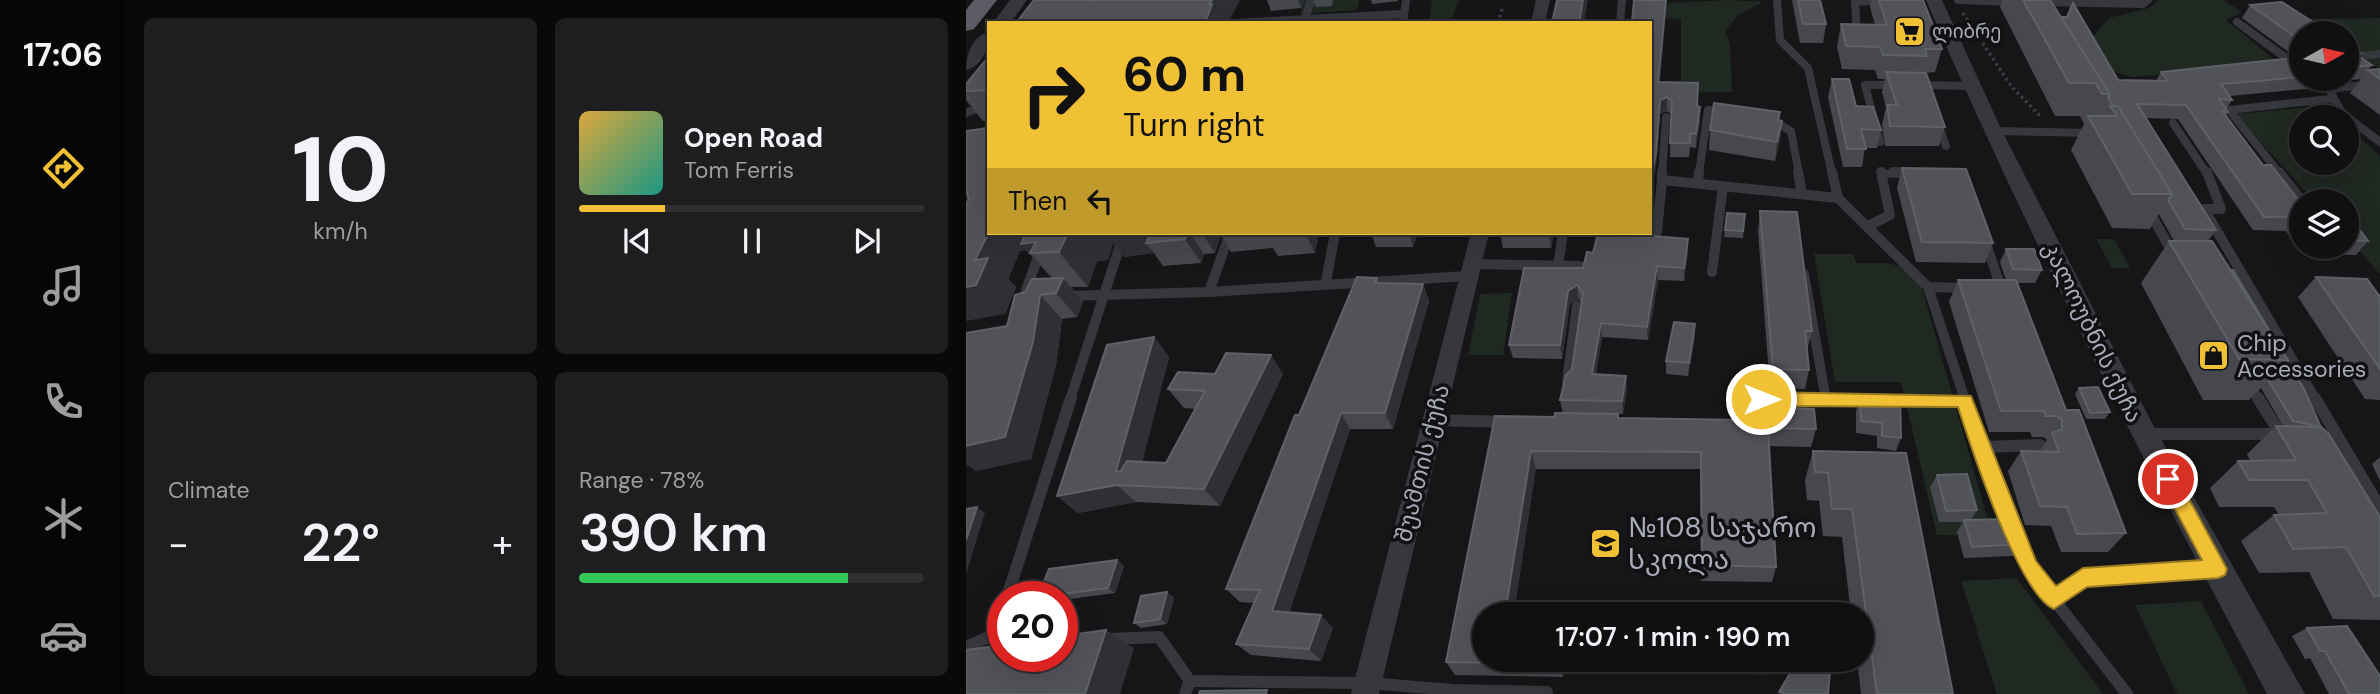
<!DOCTYPE html>
<html lang="en">
<head>
<meta charset="utf-8">
<style>
	:root { --surface:#101012; --page:#1e1e20; --text:#f1f3f6; --muted:#9c9d9f; --line:#303032; --accent:#f1c135 }
	body { margin:0; font-family:"DM Sans","Noto Sans Georgian",sans-serif; background:var(--page); color:var(--text); height:100vh; display:flex; flex-direction:column; font-size:26px; white-space:nowrap }
	* { box-sizing:border-box; margin:0 }
	p { font-size:23px; color:var(--muted) }
	.icon { flex:none; width:38px; height:38px; fill:none; stroke:currentColor; stroke-width:2; stroke-linecap:round; stroke-linejoin:round }
	.map { position:relative; flex:1; overflow:hidden }
	.details { display:flex; flex-direction:column; gap:18px; padding:18px; background:#09090a; width:840px }
	.details>* { flex:none }
	.top-card { position:absolute; left:21px; top:21px; width:665px; height:214px; border-radius:0px; box-shadow:0 7px 28px #0002,0 0 0 2px var(--line); background:#f1c135; color:#111; overflow:hidden }
	.needle { width:46px; rotate:82deg }
	.fabs { position:absolute; left:1323px; top:21px; display:grid; gap:14px }
	.fabs a { display:grid; place-items:center; width:70px; height:70px; border-radius:50%; background:var(--surface); box-shadow:0 7px 28px #0002,0 0 0 2px var(--line); font-size:35px }
	.speed { position:absolute; left:21px; top:581px; display:flex; gap:14px; font-size:35px; font-weight:700; text-align:center }
	.speed>* { display:grid; place-content:center; width:91px; height:91px; border-radius:50%; background:var(--surface); box-shadow:0 7px 28px #0002,0 0 0 2px var(--line); line-height:1 }
	.speed .limit { border:10px solid #d22; background:#fff; color:#111 }
	.pin { position:absolute; display:grid; place-items:center; width:60px; height:60px; color:#fff; margin:-30px; border:4px solid #fff; border-radius:50%; box-shadow:0 2px 7px #0007 }
	.me { position:absolute; width:77px; margin:-38px; rotate:90deg; stroke-linejoin:round; filter:drop-shadow(0 0 5px #0008) }
	.turn { display:flex; align-items:center; gap:24px; height:147px; padding:0 21px; font-size:32px }
	.turn .icon { width:91px; height:91px; stroke-width:2.5 }
	.turn b { display:block; font-size:49px; line-height:60px }
	.then { display:flex; align-items:center; height:66px; padding:0 21px; background:#0003; gap:14px; font-size:26px }
	.big { font-size:52px; font-weight:600; line-height:1.1 }
	.details .card { flex:1; display:flex; flex-direction:column; justify-content:center; gap:10px; min-width:0; padding:0 24px; border-radius:10px; background:var(--page) }
	.details .dial { align-items:center; gap:0 }
	.dial b { font-size:91px; line-height:1 }
	.song { display:flex; align-items:center; gap:21px }
	.cover { width:84px; height:84px; border-radius:10px; background:linear-gradient(135deg,hsl(40 70% 55%),hsl(170 70% 35%)) }
	.played { height:7px; border-radius:4px; background:linear-gradient(90deg,var(--accent) 25%,var(--line) 25%) }
	.keys { display:flex; justify-content:space-around; direction:ltr }
	.heat { display:flex; justify-content:space-between; align-items:center; font-size:38px; direction:ltr }
	.charge { height:10px; border-radius:5px; background:linear-gradient(90deg,#34c759 78%,var(--line) 0) }
	.details .tiles { flex:1; display:grid; gap:18px; grid-template-columns:repeat(2,1fr) }
	.trip { position:absolute; left:506px; top:602px; width:402px; height:70px; border-radius:35px; background:var(--surface); box-shadow:0 7px 28px #0002,0 0 0 2px var(--line); font-weight:600; line-height:70px; text-align:center }
	main { display:flex; flex:1; min-height:0 }
	.tab-bar { display:flex; flex-direction:column; width:126px; justify-content:space-around; align-items:center; background:#060607; color:var(--muted) }
	.tab-bar .icon { width:49px; height:49px }
	.tab-bar .selected { color:var(--accent) }
	.tab-bar b { font-size:32px; color:var(--text) }
	.map>svg:first-child { display:block }
	.green { fill:#202822 }
	.lines { fill:none; stroke-linecap:round; stroke-linejoin:round }
	.path { stroke:#3d3e44; stroke-width:3.5; stroke-dasharray:2.5 3.5; stroke-linecap:butt }
	.service-far2 { stroke:#37383d; stroke-width:8 }
	.service-far1 { stroke:#37383d; stroke-width:10 }
	.service { stroke:#37383d; stroke-width:12 }
	.minor { fill:#37383d; fill-rule:evenodd }
	.tertiary { fill:#37383d; fill-rule:evenodd }
	.trunk { fill:#5b5c65; fill-rule:evenodd }
	.wall { fill:#47484d }
	.shaded-wall { fill:#2f3033 }
	.building { fill:#525359; stroke:#5f6168; stroke-width:2 }
	.route { fill:#f1c135; stroke:#9d7d22; stroke-width:2 }
	.labels { text-anchor:middle; dominant-baseline:central; stroke-width:7; stroke-linejoin:round; paint-order:stroke }
	.far-poi-label { font-size:19px; fill:#a8acb8; stroke:#111113; text-anchor:start }
	.street-label { font-size:23px; fill:#a8acb8; stroke:#111113 }
	.poi-label { font-size:23px; fill:#a8acb8; stroke:#111113; text-anchor:start }
	.near-poi-label { font-size:28px; fill:#a8acb8; stroke:#111113; text-anchor:start }
</style>
</head>
<body>
<main>
<nav class="tab-bar">
<b>17:06</b>
<svg class="icon selected" aria-label="directions" viewBox="0 0 24 24"><path d="M12 3l9 9-9 9-9-9zM9 14v-3h6M13 9l2 2-2 2"/></svg>
<svg class="icon" aria-label="music" viewBox="0 0 24 24"><path d="M9 18V5l10-2v13"/><circle cx="6" cy="18" r="3"/><circle cx="16" cy="16" r="3"/></svg>
<svg class="icon" aria-label="phone" viewBox="0 0 24 24"><path d="M5 4h4l2 5-3 2q2 4 5 5l2-3 5 2v4C11 20 4 13 5 4z"/></svg>
<svg class="icon" aria-label="climate" viewBox="0 0 24 24"><path d="M12 3v18M4 7l16 10M4 17L20 7"/></svg>
<svg class="icon" aria-label="car" viewBox="0 0 24 24"><path d="M5 17H2v-5l4-1 3-4h7l3 4 3 1v5h-3M9 17h6M6 11h13"/><circle cx="7" cy="17" r="2"/><circle cx="17" cy="17" r="2"/></svg>
</nav>
<section class="details">
<div class="tiles">
<div class="card dial"><b>10</b><p>km/h</p></div>
<div class="card">
<div class="song"><i class="cover"></i><div><b>Open Road</b><p>Tom Ferris</p></div></div>
<div class="played"></div>
<div class="keys"><svg class="icon" aria-label="previous" viewBox="0 0 24 24"><path d="M18 5L8 12l10 7zM5 5v14"/></svg><svg class="icon" aria-label="pause" viewBox="0 0 24 24"><path d="M8 5v14M16 5v14"/></svg><svg class="icon" aria-label="next" viewBox="0 0 24 24"><path d="M6 5l10 7-10 7zM19 5v14"/></svg></div>
</div>
<div class="card"><p>Climate</p>
<div class="heat"><a>−</a><b class="big">22°</b><a>+</a></div>
</div>
<div class="card"><p>Range · 78%</p><b class="big">390 km</b><div class="charge"></div></div>
</div>
</section>
<div class="map">
<svg width="1414" height="694" viewBox="0 0 1414 694">
	<rect width="100%" height="100%" fill="#161618"/>
	<g class="green">
		<polygon points="338,0 393,0 391,10 334,14"/>
		<polygon points="466,0 493,0 484,23 463,23"/>
		<polygon points="764,0 797,2 772,15 759,31 764,44 766,92 715,93 715,19 696,18 703,3"/>
		<polygon points="1193,0 1257,0 1276,12 1260,20 1315,65 1166,77 1132,67 1125,39 1143,18 1183,8"/>
		<polygon points="1414,18 1414,69 1381,46 1381,33 1363,33 1343,19"/>
		<polygon points="1357,106 1370,117 1335,117 1335,163 1381,163 1381,126 1414,156 1414,274 1381,237 1381,201 1348,201 1269,114"/>
		<polygon points="1130,239 1148,239 1164,268 1146,268"/>
		<path d="M848 254H887L890 263C927 264 931 258 956 288L1026 535H971L935 382H869Z"/>
		<polygon points="546,293 537,355 502,355 514,294"/>
		<polygon points="1051,578 1051,579 1137,694 1031,694 995,581"/>
		<polygon points="1235,601 1283,694 1211,694 1169,605"/>
		<polygon points="677,607 799,609 800,614 677,614"/>
		<polygon points="675,660 803,660 803,675 675,672"/>
	</g>
	<g class="lines">
		<g class="path">
			<polyline points="997,13 1045,86 1075,117"/>
			<polyline points="532,23 537,6"/>
		</g>
		<g class="service-far2">
			<polyline points="811,0 814,40 842,68 866,174"/>
			<polyline points="992,0 1048,2"/>
			<polyline points="1074,2 1177,4 1182,0"/>
			<polyline points="339,19 345,0"/>
			<polyline points="1271,22 1335,69"/>
			<polyline points="269,23 437,14"/>
			<polyline points="437,23 440,0"/>
			<polyline points="654,23 656,0"/>
			<polyline points="891,36 889,2 918,0"/>
			<polyline points="1384,57 1414,54"/>
			<polyline points="1348,79 1363,89 1376,113 1414,142"/>
			<polyline points="950,85 1006,86"/>
			<polyline points="1363,89 1414,83"/>
			<polyline points="0,113 10,109 23,93"/>
			<polyline points="804,119 825,131 833,174"/>
			<polyline points="1207,123 1241,174"/>
			<polyline points="972,124 980,146"/>
			<polyline points="1026,131 1125,133"/>
			<polyline points="914,142 899,85 931,85"/>
			<polyline points="696,174 700,117"/>
			<polyline points="733,174 742,110 761,112"/>
			<polyline points="915,174 949,173"/>
			<polyline points="1314,174 1263,110 1364,99"/>
		</g>
		<g class="service-far1">
			<polyline points="696,172 696,180 872,198"/>
			<polyline points="832,172 836,194"/>
			<polyline points="866,172 872,198 962,287 999,400"/>
			<polyline points="927,172 949,173"/>
			<polyline points="1241,172 1255,209 1238,209 1350,400"/>
			<polyline points="1313,172 1336,201"/>
			<polyline points="732,182 733,172"/>
			<polyline points="1183,211 1208,255"/>
			<polyline points="902,226 924,215 915,172"/>
			<polyline points="691,232 696,180"/>
			<polyline points="1019,240 1035,288 1032,288"/>
			<polyline points="505,264 614,266"/>
			<polyline points="592,266 597,233"/>
			<polyline points="746,272 757,186"/>
			<polyline points="838,274 860,400"/>
			<polyline points="360,282 369,233"/>
			<polyline points="962,287 1002,288"/>
			<polyline points="243,292 264,233"/>
			<polyline points="69,295 60,290 81,233"/>
			<polyline points="99,296 243,292 501,276"/>
			<polyline points="601,381 611,306"/>
			<polyline points="1283,384 1293,400"/>
			<polyline points="795,399 907,400"/>
			<polyline points="104,400 158,233"/>
		</g>
		<g class="service">
			<polyline points="998,398 1014,447 1063,567 1161,694"/>
			<polyline points="1292,398 1317,438"/>
			<polyline points="1349,398 1414,508"/>
			<polyline points="795,399 999,401"/>
			<polyline points="467,420 542,422"/>
			<polyline points="1178,434 1312,434"/>
			<polyline points="1014,447 1074,445"/>
			<polyline points="41,597 105,398"/>
			<polyline points="1088,599 1117,578 1249,569"/>
			<polyline points="141,639 193,637 224,681 402,683 486,690 581,692"/>
			<polyline points="0,647 29,634 37,610"/>
			<polyline points="219,694 224,681"/>
		</g>
		<g class="minor">
			<polygon points="570,0 584,0 579,23 565,23"/>
			<polygon points="505,233 523,233 413,694 385,694"/>
		</g>
		<g class="tertiary">
			<polygon points="44,0 61,0 44,23 27,23"/>
			<path d="M960 0H976L1036 131 1187 425 1339 694H1301C1180 466 1062 237 960 0Z"/>
			<path d="M23 32C23 47 17 66 0 70 0 55 6 36 23 32Z"/>
		</g>
		<polygon class="trunk" points="8,0 31,0 8,29 0,31 0,10"/>
	</g>
	<g class="wall">
		<polygon points="301,0 339,0 335,8 305,11"/>
		<polygon points="347,0 367,0 366,6 350,7"/>
		<polygon points="405,0 432,0 432,1 406,4"/>
		<polygon points="826,0 854,0 860,24 857,43 834,43"/>
		<polygon points="905,0 957,0 976,49 969,72 957,73 979,127 973,146 919,146 916,125 920,107 916,92 919,79 912,79 909,70 876,69 871,47 875,24 909,25 904,7"/>
		<polygon points="1036,0 1084,0 1095,17 1152,80 1190,81 1195,72 1331,58 1276,18 1284,5 1335,33 1335,79 1356,79 1350,88 1263,96 1266,100 1260,109 1262,112 1260,115 1297,165 1335,203 1335,247 1381,247 1381,213 1402,241 1390,255 1335,253 1320,231 1287,230 1212,119 1180,118 1250,230 1242,241 1321,361 1355,427 1414,517 1414,620 1367,619 1343,572 1293,573 1275,541 1308,515 1313,515 1308,507 1253,507 1244,488 1272,461 1284,461 1281,454 1310,426 1317,426 1295,388 1283,400 1237,400 1175,283 1203,241 1208,241 1193,214 1184,229 1146,228 1105,150 1118,124 1114,116 1089,116 1034,7"/>
		<polygon points="1381,44 1395,53 1393,56 1406,65 1402,70 1414,69 1414,115 1384,93 1395,79 1365,82 1358,79 1381,79"/>
		<polygon points="23,56 23,121 17,121 0,100 0,84"/>
		<polygon points="866,79 890,106 915,130 911,148 899,148 896,167 877,167 862,97"/>
		<polygon points="694,82 731,106 734,121 730,148 724,147 723,157 704,157 705,114 701,111 694,114 690,168"/>
		<polygon points="814,112 813,120 816,121 814,140 809,161 743,150 744,130"/>
		<polygon points="936,168 1027,243 1019,263 950,262 931,188"/>
		<polygon points="794,211 846,331 841,350 843,370 839,389 804,388 792,231"/>
		<polygon points="761,213 779,214 777,238 758,237"/>
		<polygon points="23,233 353,233 349,253 312,256 307,248 265,252 255,235 249,253 238,254 235,263 197,266 188,253 158,257 147,243 142,260 131,261 122,287 105,287 117,302 111,317 96,319 90,365 65,459 10,471 0,464 0,333 41,326 59,292 86,278 61,251 54,251 42,279 50,287 39,314"/>
		<polygon points="405,233 452,233 447,247 410,247"/>
		<polygon points="534,233 588,233 585,248 537,248"/>
		<polygon points="632,233 677,233 676,236 722,253 718,281 692,280 682,340 636,337 630,374 661,389 657,414 653,414 653,418 777,420 778,410 850,429 845,447 803,446 810,567 806,582 735,581 734,469 570,469 518,660 599,660 597,677 489,675 480,662 529,416 588,417 597,413 594,400 606,369 615,303 613,299 604,304 596,359 547,358 543,345 617,268 627,253"/>
		<polygon points="1040,249 1076,270 1069,283 1051,283 1100,410 1160,533 1142,552 1095,552 1085,526 1059,525 1042,471 1055,451 1074,451 1081,440 1077,437 1066,437 1064,432 1023,432 983,302 992,280 1040,280 1034,262"/>
		<polygon points="1350,277 1414,297 1414,400 1399,399 1332,297"/>
		<polygon points="411,278 413,284 457,284 463,301 427,429 384,429 323,613 367,628 355,661 285,655 270,644 288,603 274,602 260,589 333,415"/>
		<polygon points="188,337 203,357 176,462 200,463 230,409 218,408 202,389 249,374 317,374 254,506 170,502 112,513 91,496"/>
		<polygon points="729,337 722,376 700,374 700,361"/>
		<polygon points="1113,388 1144,412 1139,419 1120,419 1109,394"/>
		<polygon points="915,396 935,438 930,451 911,448 911,436 890,433 890,411 894,398 913,401"/>
		<polygon points="847,451 940,453 987,694 895,694 891,660 896,660 896,614 885,614 876,537 857,536 853,501 841,500 839,480"/>
		<polygon points="1414,457 1414,481 1406,464"/>
		<polygon points="971,475 1011,510 1005,520 1056,544 1047,556 998,558 991,532 997,522 973,522 964,487"/>
		<polygon points="151,560 158,566 149,593 96,600 96,597 72,597"/>
		<polygon points="201,592 208,598 201,624 175,628 168,623"/>
		<polygon points="1341,628 1414,694 1363,694 1344,658 1339,659 1326,636"/>
	</g>
	<g class="shaded-wall">
		<polygon points="246,0 274,0 262,23 239,23 243,4"/>
		<polygon points="332,0 339,0 335,8"/>
		<polygon points="617,0 622,0 618,23 613,23"/>
		<polygon points="700,0 701,0 693,96 692,82"/>
		<polygon points="701,97 701,111 694,114 690,168 684,195 684,180 694,100"/>
		<polygon points="734,107 734,121 730,148 730,134"/>
		<polygon points="816,121 814,140 809,161 811,142"/>
		<polygon points="0,190 23,215 0,257"/>
		<polygon points="23,233 68,233 70,242 64,253 86,278 61,251 54,251 42,279 50,287 39,314 0,321 0,287 9,260"/>
		<polygon points="102,233 191,233 180,243 188,253 158,257 147,243 142,260 131,261 122,287 93,252"/>
		<polygon points="222,233 224,233 238,254 235,263 219,239"/>
		<polygon points="236,233 254,233 255,235 249,253"/>
		<polygon points="339,233 353,233 349,253"/>
		<polygon points="443,233 452,233 447,247"/>
		<polygon points="583,233 588,233 585,248"/>
		<polygon points="722,239 722,253 718,281 718,268"/>
		<polygon points="691,266 692,280 682,340 681,327"/>
		<polygon points="97,278 117,302 111,317 90,293"/>
		<polygon points="457,284 463,301 427,429 419,413"/>
		<polygon points="611,285 613,299 604,304 596,359 594,345 602,291"/>
		<polygon points="74,295 96,319 90,365 65,459 10,471 0,464 0,446"/>
		<polygon points="635,323 636,337 628,387 626,374"/>
		<polygon points="729,324 729,337 722,376 723,363"/>
		<polygon points="188,337 203,357 170,486 150,471"/>
		<polygon points="305,355 317,374 254,506 238,489"/>
		<polygon points="660,376 661,389 657,414 656,401"/>
		<polygon points="375,413 384,429 319,624 306,611"/>
		<polygon points="565,451 570,469 548,614 539,614"/>
		<polygon points="151,485 170,502 112,513 91,496"/>
		<polygon points="11,507 19,513 0,574 0,540"/>
		<polygon points="151,560 158,566 149,593 142,588"/>
		<polygon points="201,592 208,598 201,624 194,619"/>
		<polygon points="355,615 367,628 355,661 343,649"/>
		<polygon points="140,630 168,648 154,694 119,694"/>
		<polygon points="593,660 599,660 597,677 592,664"/>
	</g>
	<g class="building">
		<polygon points="68,0 121,0 123,1 124,0 246,0 243,4 246,4 239,23 50,23"/>
		<polygon points="591,0 617,0 613,23 586,23"/>
		<polygon points="668,0 700,0 692,82 732,83 731,106 734,107 730,134 724,133 724,143 704,143 706,101 701,97 694,100 690,154 684,180 684,23 666,23"/>
		<polygon points="832,0 854,0 860,24 837,24"/>
		<polygon points="913,0 957,0 976,49 959,49 961,56 917,55 914,47 880,46 875,24 921,25"/>
		<polygon points="1057,0 1084,0 1144,94 1136,94 1129,83 1103,83"/>
		<polygon points="1316,2 1364,33 1335,33 1335,41 1284,5"/>
		<polygon points="1107,3 1152,80 1202,81 1195,72 1335,57 1335,77 1255,84 1266,100 1253,99 1262,112 1257,112 1297,165 1305,165 1335,203 1335,222 1332,217 1298,217 1220,105 1171,104 1250,230 1219,229 1202,200 1206,194 1152,106 1147,106 1142,98 1144,94 1095,17 1101,17"/>
		<polygon points="1381,44 1395,53 1390,54 1406,65 1381,68"/>
		<polygon points="23,56 23,90 0,91 0,84"/>
		<polygon points="1414,69 1414,79 1402,70"/>
		<polygon points="920,72 960,73 979,127 924,126 921,105 931,105"/>
		<polygon points="866,79 883,79 890,106 907,107 915,130 895,129 900,149 881,149"/>
		<polygon points="748,103 814,112 812,120 816,121 811,142 744,130"/>
		<polygon points="1144,106 1152,106 1206,194 1166,194 1122,116 1151,116"/>
		<polygon points="23,128 23,232 9,260 22,258 10,285 0,287 0,205 3,199 0,190 0,131"/>
		<polygon points="936,168 1000,169 1027,243 956,242"/>
		<polygon points="794,211 831,212 846,331 839,331 843,370 807,369"/>
		<polygon points="761,213 779,214 777,231 759,230"/>
		<polygon points="1381,213 1402,241 1381,240"/>
		<polygon points="60,233 102,233 93,252 64,253 70,242 55,244"/>
		<polygon points="185,233 222,233 219,239 180,243"/>
		<polygon points="632,233 673,233 673,235 722,239 718,268 691,266 681,327 635,323 626,374 660,376 656,401 594,400 600,375 606,369 617,293 611,285 602,291 594,345 543,345 558,268 617,268 621,252 627,253"/>
		<polygon points="1203,241 1246,241 1322,360 1273,359"/>
		<polygon points="1040,249 1068,249 1076,270 1047,269"/>
		<polygon points="1264,270 1267,270 1303,330"/>
		<polygon points="391,277 411,278 409,283 457,284 419,413 375,413 306,611 355,615 343,649 270,644 294,590 260,589 329,415 333,415"/>
		<polygon points="1350,277 1401,279 1414,297 1414,369"/>
		<polygon points="97,278 90,293 74,295 67,342 39,437 0,446 0,333 41,326 49,295 59,292 66,279"/>
		<polygon points="992,280 1050,280 1100,410 1113,410 1160,533 1111,534 1101,507 1074,506 1055,451 1093,452 1086,433 1096,429 1096,420 1091,416 1079,416 1078,411 1035,411"/>
		<polygon points="708,322 729,324 723,363 700,361"/>
		<polygon points="188,337 150,471 154,472 161,461 200,463 239,391 202,389 212,372 249,374 260,353 305,355 238,489 151,485 91,496 141,345"/>
		<polygon points="1321,361 1338,389 1355,427 1327,421 1302,380"/>
		<polygon points="1132,387 1144,412 1124,413 1113,388"/>
		<polygon points="915,396 934,396 935,438 916,436 916,423 895,421 894,398 915,401"/>
		<polygon points="797,407 848,409 850,429 802,428 810,567 736,565 735,452 565,451 539,614 559,614 518,614 518,660 593,660 592,664 480,662 529,416 588,417 589,413 652,414 652,418 779,420 778,410 797,410"/>
		<polygon points="1310,426 1355,427 1362,433 1414,517 1414,596 1408,596 1380,547 1327,549 1308,515 1361,513 1342,480 1283,480 1272,461 1330,460"/>
		<polygon points="847,451 940,453 987,694 911,694 886,509 866,509 862,473 849,472"/>
		<polygon points="1001,474 1011,510 980,511 971,475"/>
		<polygon points="11,507 0,540 0,509"/>
		<polygon points="1047,519 1056,544 1006,547 998,520"/>
		<polygon points="151,560 142,588 72,597 83,569"/>
		<polygon points="201,592 194,619 168,623 175,596"/>
		<polygon points="1381,626 1414,676 1414,694 1383,694 1359,651 1354,651 1341,628"/>
		<polygon points="140,630 119,694 0,694 0,650 37,645 37,656 96,656 96,636"/>
		<polygon points="832,660 858,660 865,661 862,694 821,694 813,692"/>
		<polygon points="301,690 300,694 233,694 234,691"/>
	</g>
	<path class="route" d="M795 392 1005 396 1070 561 1090 586 1117 568 1236 560 1193 479 1196 473H1209L1261 569 1259 575 1252 578 1121 587 1088 609C1053 595 1005 447 992 407L795 406 786 399Z"/>
	<defs>
		<symbol id="supermarket-square" viewBox="-11 -11 22 22"><rect x="-9" y="-9" width="18" height="18" rx="4" fill="#f1c135" stroke="#111113"/><path d="M-6-5.5h2.5l.6 2H6L4.5 2H-2.5L-4.4-4H-6ZM-1.5 3.2a1.3 1.3 0 1 0 .1 0ZM3 3.2a1.3 1.3 0 1 0 .1 0Z" fill="#111"/></symbol>
		<symbol id="shop-square" viewBox="-11 -11 22 22"><rect x="-9" y="-9" width="18" height="18" rx="4" fill="#f1c135" stroke="#111113"/><path d="M-5-2.5h2.3a2.7 3.5 0 0 1 5.4 0H5L5.5 6h-11ZM-1.5-2.5h3a1.5 2.3 0 0 0-3 0Z" fill="#111"/></symbol>
		<symbol id="school-square" viewBox="-11 -11 22 22"><rect x="-9" y="-9" width="18" height="18" rx="4" fill="#f1c135" stroke="#111113"/><path d="M0-5L7-2L0 1L-7-2ZM-4 1L0 2.5L4 1V4Q0 6-4 4Z" fill="#111"/></symbol>
	</defs>
	<g fill-rule="evenodd">
		<use href="#supermarket-square" x="926" y="14" width="35" height="35"/>
		<use href="#shop-square" x="1230" y="338" width="35" height="35"/>
		<use href="#school-square" x="622" y="526" width="35" height="35"/>
	</g>
	<g class="labels">
		<g class="far-poi-label">
			<text x="966" y="31">ლიბრე</text>
		</g>
		<g class="street-label">
			<text transform="translate(1127 332) rotate(64)">კალოუბნის ქუჩა</text>
			<text transform="translate(456 463) rotate(-76)">შუამთის ქუჩა</text>
		</g>
		<g class="poi-label">
			<text x="1271" y="343">Chip<tspan x="1271" dy="26">Accessories</tspan></text>
		</g>
		<g class="near-poi-label">
			<text x="662" y="527">№108 საჯარო<tspan x="662" dy="32">სკოლა</tspan></text>
		</g>
	</g>
</svg>
<div class="fabs">
<a><svg class="needle" viewBox="-14 -14 28 28"><path d="M0-13l5 13h-10z" fill="#e53935"/><path d="M0 13l5-13h-10z" fill="#9c9d9f"/></svg></a>
<a><svg class="icon" aria-label="search" viewBox="0 0 24 24"><circle cx="10" cy="10" r="6"/><path d="M15 15l6 6"/></svg></a>
<a><svg class="icon" aria-label="layers" viewBox="0 0 24 24"><path d="M12 4l9 5-9 5-9-5zM3 14l9 5 9-5"/></svg></a>
</div>
<div class="speed"><div class="limit">20</div></div>
<div class="pin" style="left:1202px;top:479px;background:#d93025"><svg class="icon" aria-label="arrive" viewBox="0 0 24 24"><path d="M6 21V4h12l-3 4 3 4H6"/></svg></div>
<svg class="me" style="left:795px;top:399px" viewBox="-20 -20 40 40"><circle r="17" fill="#f1c135" stroke="#fff" stroke-width="3"/><path d="M0-11L8 9 0 5-8 9z" fill="#fff"/></svg>
<div class="trip">17:07 · 1 min · 190 m</div>
<div class="top-card">
<div class="turn"><svg class="icon" aria-label="right" viewBox="0 0 24 24"><path d="M7 20v-9h11M14 6l5 5-5 5"/></svg><div><b>60 m</b>Turn right</div></div>
<div class="then">Then<svg class="icon" aria-label="left" viewBox="0 0 24 24"><path d="M17 20v-9H6M10 6l-5 5 5 5"/></svg></div>
</div>
</div>
</main>
</body>
</html>
